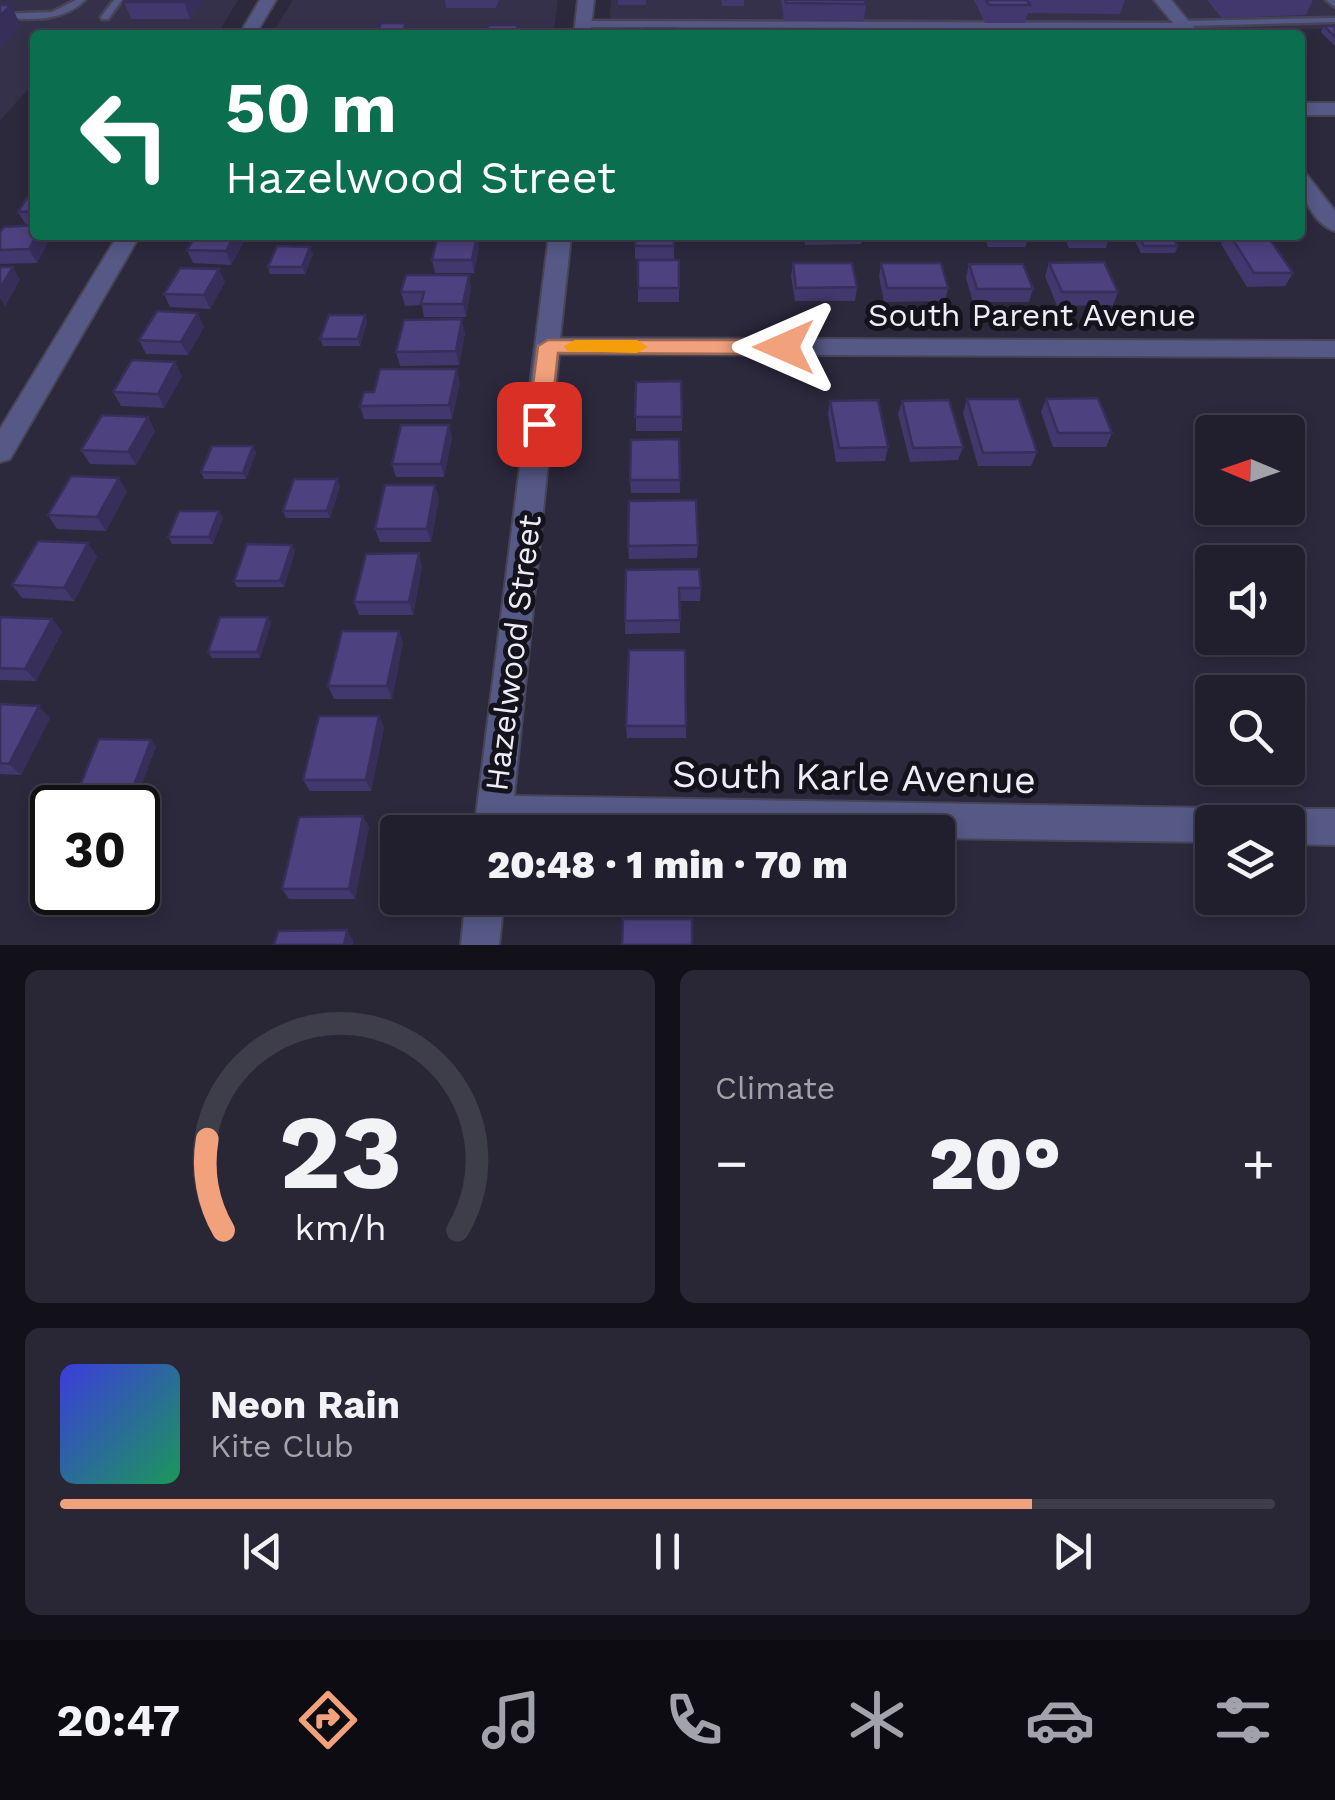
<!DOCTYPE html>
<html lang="en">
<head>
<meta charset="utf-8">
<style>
	:root { --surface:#211f2e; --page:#292736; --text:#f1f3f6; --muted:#a2a2aa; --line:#3e3d4a; --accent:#f1a17c }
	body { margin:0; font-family:"Work Sans",sans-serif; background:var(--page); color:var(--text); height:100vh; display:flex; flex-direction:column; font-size:38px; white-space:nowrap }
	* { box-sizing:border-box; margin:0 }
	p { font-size:32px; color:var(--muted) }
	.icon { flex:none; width:55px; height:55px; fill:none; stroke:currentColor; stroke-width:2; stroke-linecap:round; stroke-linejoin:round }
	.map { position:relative; height:945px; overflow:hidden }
	.drawer { display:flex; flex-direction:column; gap:25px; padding:25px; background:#121119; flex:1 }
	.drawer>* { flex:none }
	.banner { position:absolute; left:30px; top:30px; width:1275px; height:210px; border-radius:10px; box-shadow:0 5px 15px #0003,0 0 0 2px var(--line); background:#0b6e4f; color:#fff; overflow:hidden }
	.needle { width:65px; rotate:272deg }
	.fabs { position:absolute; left:1195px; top:415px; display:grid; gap:20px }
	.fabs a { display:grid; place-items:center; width:110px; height:110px; border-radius:10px; background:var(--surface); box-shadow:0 5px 15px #0003,0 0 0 2px var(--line); font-size:50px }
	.speed { position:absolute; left:30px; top:785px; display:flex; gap:20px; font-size:50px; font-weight:700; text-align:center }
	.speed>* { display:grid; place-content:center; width:130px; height:130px; border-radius:50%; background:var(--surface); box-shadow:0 5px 15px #0003,0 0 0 2px var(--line); line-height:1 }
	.speed .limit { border:5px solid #111; border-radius:15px; background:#fff; color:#111 }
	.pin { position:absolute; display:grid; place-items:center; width:85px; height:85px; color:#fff; margin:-42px; border-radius:20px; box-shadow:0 5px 15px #0006 }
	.me { position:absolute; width:110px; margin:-55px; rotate:270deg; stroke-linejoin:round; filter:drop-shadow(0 0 8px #0008) }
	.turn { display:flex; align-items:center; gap:35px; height:210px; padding:0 30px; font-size:45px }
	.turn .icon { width:130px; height:130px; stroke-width:2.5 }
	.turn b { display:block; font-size:70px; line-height:85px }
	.big { font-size:75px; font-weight:800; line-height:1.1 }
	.drawer .widget { flex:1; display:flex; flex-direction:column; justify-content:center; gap:15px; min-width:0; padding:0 35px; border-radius:15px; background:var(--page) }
	.drawer .dial { align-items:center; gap:0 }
	.dial svg { height:260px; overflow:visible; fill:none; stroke:var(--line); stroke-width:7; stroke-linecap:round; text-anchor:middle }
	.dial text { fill:var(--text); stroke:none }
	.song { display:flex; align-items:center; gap:30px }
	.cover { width:120px; height:120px; border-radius:15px; background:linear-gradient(135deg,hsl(240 70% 55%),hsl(150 70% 35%)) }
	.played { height:10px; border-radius:5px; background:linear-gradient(90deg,var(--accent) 80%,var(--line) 80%) }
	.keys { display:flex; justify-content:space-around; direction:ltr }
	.heat { display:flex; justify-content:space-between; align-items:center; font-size:55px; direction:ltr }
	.drawer .tiles { flex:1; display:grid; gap:25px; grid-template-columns:1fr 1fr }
	.widget:last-child { grid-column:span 2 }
	.trip { position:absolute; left:380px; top:815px; width:575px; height:100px; border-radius:10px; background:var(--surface); box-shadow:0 5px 15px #0003,0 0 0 2px var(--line); font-weight:800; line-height:100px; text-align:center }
	.dock { display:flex; height:160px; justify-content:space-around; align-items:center; background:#0d0c12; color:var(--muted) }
	.dock .icon { width:70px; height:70px }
	.dock .active { color:var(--accent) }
	.dock b { font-size:45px; color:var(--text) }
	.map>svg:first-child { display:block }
	.built { fill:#35314b }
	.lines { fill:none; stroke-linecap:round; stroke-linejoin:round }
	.lane-casing { stroke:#474457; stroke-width:5 }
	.street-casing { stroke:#474457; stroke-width:4 }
	.lane { fill:#565986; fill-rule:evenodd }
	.street { fill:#565986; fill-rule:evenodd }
	.wall { fill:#43386d }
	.shaded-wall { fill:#372e59 }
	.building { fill:#4e417f; stroke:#372e59; stroke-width:2.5 }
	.route { fill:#f1a17c; stroke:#9d6951; stroke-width:2.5 }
	.slow { fill:#f59e0b }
	.labels { text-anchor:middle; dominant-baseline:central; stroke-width:10; stroke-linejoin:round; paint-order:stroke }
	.street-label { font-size:32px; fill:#edecf9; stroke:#14131c }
	.near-street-label { font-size:38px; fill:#edecf9; stroke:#14131c }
</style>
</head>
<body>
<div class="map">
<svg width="1335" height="945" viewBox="0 0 1335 945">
	<rect width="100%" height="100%" fill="#2c293d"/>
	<g class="built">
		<polygon points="0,0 238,0 217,35 35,35 35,81 0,121"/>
		<polygon points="293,0 558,0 554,31 275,29"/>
		<polygon points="611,0 1335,0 1335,29 609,27"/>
	</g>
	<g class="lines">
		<defs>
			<g id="lane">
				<path d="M76 0H85C61 23 31 19 0 18V14L52 12Z"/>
				<polygon points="114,0 122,0 108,19 102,19 101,17"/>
				<polygon points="1326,0 1335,0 1335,7"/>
				<polygon points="1335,18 1335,22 1189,26 1185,29 583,27 579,24 583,21 1180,23 1184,21"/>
			</g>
			<g id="street">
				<polygon points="260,0 276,0 255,35 239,35"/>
				<polygon points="578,0 594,0 590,35 574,35"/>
				<polygon points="1154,0 1171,0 1200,35 1183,35"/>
				<rect x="1300" y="103" width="35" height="12"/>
				<path d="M1300 173 1307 175 1335 211V231C1313 224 1300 194 1300 173Z"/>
				<polygon points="118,235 140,235 10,459 0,462 0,429"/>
				<polygon points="549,235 571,235 560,338 1335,341 1335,357 559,354 514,796 1212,808 1225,813 1229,822 1212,822 1212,842 938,838 938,832 474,832"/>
				<polygon points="1288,809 1335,809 1335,845 1288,844 1288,822 1272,822 1275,815"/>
				<polygon points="466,898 504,898 499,945 461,945"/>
			</g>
		</defs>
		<use href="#lane" class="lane-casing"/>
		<use href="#street" class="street-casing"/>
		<use href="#lane" class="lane"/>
		<use href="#street" class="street"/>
	</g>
	<g class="wall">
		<polygon points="125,0 203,0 190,19 131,19 124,2"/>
		<polygon points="445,0 499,0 496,8 446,8"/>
		<rect x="618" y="0" width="28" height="5"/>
		<polygon points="721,0 744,0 744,6 722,6"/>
		<polygon points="781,0 865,0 866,4 864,21 784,21"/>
		<polygon points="974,0 1125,0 1120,14 1028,13 1025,23 985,23"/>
		<polygon points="1207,0 1313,0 1306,15 1222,18"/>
		<polygon points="1324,26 1335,26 1335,46 1321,32"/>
		<polygon points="35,190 35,225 26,225 18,212"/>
		<polygon points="0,232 50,238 37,263 0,264"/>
		<polygon points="478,235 479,247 474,273 435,273 432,260"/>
		<rect x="635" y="235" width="39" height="24"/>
		<polygon points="804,235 862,235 862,237 861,244 805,245"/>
		<polygon points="907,235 945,235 943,242 909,242"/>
		<polygon points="984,235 1025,235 1028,240 1025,247 988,247"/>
		<polygon points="1063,235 1106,235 1108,241 1106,248 1069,248"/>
		<polygon points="1132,235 1172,235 1178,246 1175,253 1141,253"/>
		<polygon points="1215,235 1267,235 1293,273 1285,286 1247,287 1221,244 1225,235"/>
		<polygon points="244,241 231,265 193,263 187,250"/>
		<polygon points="313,254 305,274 270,274 268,267"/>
		<polygon points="679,260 679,302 638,302 638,288"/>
		<polygon points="793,263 857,287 855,301 795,301 791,276"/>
		<polygon points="881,263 948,288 945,301 884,302 879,277"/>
		<polygon points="1049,263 1118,292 1113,305 1057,306 1045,276"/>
		<polygon points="969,264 1033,289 1029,302 973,302 966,278"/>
		<polygon points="225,282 210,309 170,307 164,294"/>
		<polygon points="471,288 466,317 424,317 422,305 405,306 401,292"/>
		<polygon points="365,315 367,322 360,346 323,346 320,339"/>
		<polygon points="204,327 188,355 146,354 139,340"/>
		<polygon points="465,333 459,365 400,366 396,352"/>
		<polygon points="182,376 164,408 121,406 113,392"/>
		<polygon points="681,381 682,431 636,431 636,382"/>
		<polygon points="460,382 452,419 364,419 360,406 374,392"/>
		<polygon points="967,399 1037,452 1031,466 978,466 963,413"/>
		<polygon points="1046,399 1112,433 1106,447 1053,447 1041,412"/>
		<polygon points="830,401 888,447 885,461 836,462 828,414"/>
		<polygon points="902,401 963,447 958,460 910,462 898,414"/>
		<polygon points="148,417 155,431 136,465 90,464 81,450"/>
		<polygon points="449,425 452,438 444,477 396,477 392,464"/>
		<polygon points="679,439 680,493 631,493 630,480"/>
		<polygon points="256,453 246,479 204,479 201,472"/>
		<polygon points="337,479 340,486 330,518 286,518 283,511"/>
		<polygon points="435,485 439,499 431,542 380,542 375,529"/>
		<polygon points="127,491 106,531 57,529 48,515"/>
		<polygon points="223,517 213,544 172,544 168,537"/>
		<polygon points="88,543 97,557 74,601 22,598 12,585"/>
		<polygon points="698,545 697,558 629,559 628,546"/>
		<polygon points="295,551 284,587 237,587 234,581"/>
		<polygon points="422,566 413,615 359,615 354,602"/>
		<polygon points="626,570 701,588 700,601 680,601 680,633 625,634"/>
		<polygon points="0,617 52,619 62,632 36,681 0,680"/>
		<polygon points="268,617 271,623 260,658 212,658 208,652"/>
		<polygon points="403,643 392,699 334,699 328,686"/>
		<polygon points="685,650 686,738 627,738 626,726"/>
		<polygon points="0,704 50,718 21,775 0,774"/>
		<polygon points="379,716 384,728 371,791 310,791 303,780"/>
		<polygon points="156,746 138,794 85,794 79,788"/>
		<polygon points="369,827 355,899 289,899 282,889"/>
	</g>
	<g class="shaded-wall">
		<polygon points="185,0 203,0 190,19 184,2"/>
		<polygon points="11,5 21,26 0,49 0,16"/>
		<polygon points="37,235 48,235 50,238 37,263 29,249"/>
		<polygon points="235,235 242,235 244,241 231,265 226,251"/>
		<polygon points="478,235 479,247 474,273 472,260"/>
		<polygon points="310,247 313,254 305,274 302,267"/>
		<polygon points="13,267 20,280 5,307 0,298 0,288"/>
		<polygon points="219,269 225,282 210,309 204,295"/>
		<polygon points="469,275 471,288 466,317 463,304"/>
		<polygon points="198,313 204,327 188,355 181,342"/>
		<polygon points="365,315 367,322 360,346 358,339"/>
		<polygon points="462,319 465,333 459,365 456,351"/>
		<polygon points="175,362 182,376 164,408 158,394"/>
		<polygon points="457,369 460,382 452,419 449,405"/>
		<polygon points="148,417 155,431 136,465 128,452"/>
		<polygon points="449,425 452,438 444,477 441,464"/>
		<polygon points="253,446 256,453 246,479 243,473"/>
		<polygon points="119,478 127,491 106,531 97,517"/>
		<polygon points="337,479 340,486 330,518 327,511"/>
		<polygon points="435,485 439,499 431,542 427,529"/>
		<polygon points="219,511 223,517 213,544 209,537"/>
		<polygon points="88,543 97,557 74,601 64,588"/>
		<polygon points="292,545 295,551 284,587 280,581"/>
		<polygon points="419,553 422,566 413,615 409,602"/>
		<polygon points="268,617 271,623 260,658 257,652"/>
		<polygon points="52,619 62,632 36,681 25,669"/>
		<polygon points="399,631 403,643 392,699 387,686"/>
		<polygon points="39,706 50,718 21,775 9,764"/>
		<polygon points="379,716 384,728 371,791 366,780"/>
		<polygon points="151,740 156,746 138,794 133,788"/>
		<polygon points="363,816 369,827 355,899 349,889"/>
		<polygon points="347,930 353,940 353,945 344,945"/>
	</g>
	<g class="building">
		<polygon points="125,0 185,0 184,2 124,2"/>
		<polygon points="785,0 865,0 866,4 786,3"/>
		<polygon points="986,0 1027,0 1030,5 989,5"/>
		<polygon points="0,5 11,5 0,16"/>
		<polygon points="381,23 406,23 402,35 376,35"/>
		<polygon points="488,25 518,25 516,35 486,35"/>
		<polygon points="1324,26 1335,26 1335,37"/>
		<rect x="645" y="29" width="30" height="6"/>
		<polygon points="32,190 35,190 35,211 18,212"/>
		<polygon points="35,225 35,235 37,235 29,249 0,250 0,232 4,227"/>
		<polygon points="196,235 235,235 226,251 187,250"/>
		<polygon points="438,235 477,235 472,260 432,260"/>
		<rect x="635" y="235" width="39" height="11"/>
		<polygon points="806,235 862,235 862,237 806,238"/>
		<polygon points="988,235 1025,235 1028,240 990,240"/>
		<polygon points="1068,235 1106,235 1108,241 1071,241"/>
		<polygon points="1138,235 1172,235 1178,246 1144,246"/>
		<polygon points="1230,235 1267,235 1293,273 1254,273"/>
		<polygon points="277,246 310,247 302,267 268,267"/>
		<rect x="638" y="260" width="41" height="28"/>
		<polygon points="1104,262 1118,292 1062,292 1049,263"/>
		<polygon points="793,263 852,263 857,287 796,288"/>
		<polygon points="881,263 941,263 948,288 887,288"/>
		<polygon points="969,264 1023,264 1033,289 977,289"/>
		<polygon points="0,267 13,267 0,288"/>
		<polygon points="180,268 219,269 204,295 164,294"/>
		<polygon points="406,275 469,275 463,304 421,304 424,292 401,292"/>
		<polygon points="157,311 198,313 181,342 139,340"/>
		<polygon points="329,315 365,315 358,339 320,339"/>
		<polygon points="462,319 456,351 396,352 404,320"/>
		<polygon points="132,360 175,362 158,394 113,392"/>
		<polygon points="380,369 457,369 449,405 360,406 364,392 374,392"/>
		<polygon points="681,381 682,417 635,417 636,382"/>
		<polygon points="1098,398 1112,433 1058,433 1046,399"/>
		<polygon points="967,399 1019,399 1037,452 983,453"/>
		<polygon points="878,400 888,447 839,448 830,401"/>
		<polygon points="949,400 963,447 913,448 902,401"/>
		<polygon points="102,415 148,417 128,452 81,450"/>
		<polygon points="401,425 449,425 441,464 392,464"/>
		<polygon points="679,439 680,480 630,480 631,440"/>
		<polygon points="212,446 253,446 243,473 201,472"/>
		<polygon points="71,476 119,478 97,517 48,515"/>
		<polygon points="294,479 337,479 327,511 283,511"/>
		<polygon points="385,485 435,485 427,529 375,529"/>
		<polygon points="696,500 698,545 628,546 629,501"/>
		<polygon points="179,511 219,511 209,537 168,537"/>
		<polygon points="38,541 88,543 64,588 12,585"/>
		<polygon points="247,544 292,545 280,581 234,581"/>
		<polygon points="419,553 409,602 354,602 366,554"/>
		<polygon points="699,569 701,588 679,588 680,620 625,621 626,570"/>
		<polygon points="0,617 52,619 25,669 0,668"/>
		<polygon points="220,617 268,617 257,652 208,652"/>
		<polygon points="342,631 399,631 387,686 328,686"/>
		<polygon points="629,650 685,650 686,726 626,726"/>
		<polygon points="0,704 39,706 9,764 0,763"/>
		<polygon points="319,716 379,716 366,780 303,780"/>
		<polygon points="99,739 151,740 133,788 79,788"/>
		<polygon points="363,816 349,889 282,889 299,817"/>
		<polygon points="623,919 692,919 692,945 622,945"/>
		<polygon points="347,930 344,945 274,945 278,931"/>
	</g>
	<polygon class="route" points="548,340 784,340 795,347 784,354 558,353 550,424 539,432 528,424 538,346"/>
	<polygon class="slow" points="575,340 637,340 648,347 637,353 567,351 564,346"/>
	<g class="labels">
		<g class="street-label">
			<text x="1032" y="315">South Parent Avenue</text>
			<text transform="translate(513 653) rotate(-83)">Hazelwood Street</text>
		</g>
		<g class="near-street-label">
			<text transform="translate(854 777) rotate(1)">South Karle Avenue</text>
		</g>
	</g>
</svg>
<div class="fabs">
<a><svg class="needle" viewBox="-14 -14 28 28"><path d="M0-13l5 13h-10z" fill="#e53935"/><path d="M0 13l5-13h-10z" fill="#a2a2aa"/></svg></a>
<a><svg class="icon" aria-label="sound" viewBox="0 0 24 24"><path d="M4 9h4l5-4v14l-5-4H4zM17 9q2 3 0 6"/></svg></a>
<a><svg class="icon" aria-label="search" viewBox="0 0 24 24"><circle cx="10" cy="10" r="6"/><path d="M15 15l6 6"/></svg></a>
<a><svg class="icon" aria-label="layers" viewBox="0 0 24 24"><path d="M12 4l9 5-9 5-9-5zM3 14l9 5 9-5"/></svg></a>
</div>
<div class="speed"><div class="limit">30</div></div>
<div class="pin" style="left:539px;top:424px;background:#d93025"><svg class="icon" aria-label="arrive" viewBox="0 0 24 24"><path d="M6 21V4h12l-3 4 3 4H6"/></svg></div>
<svg class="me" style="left:784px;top:347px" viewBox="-20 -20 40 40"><path d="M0-17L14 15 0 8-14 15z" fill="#f1a17c" stroke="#fff" stroke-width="4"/></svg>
<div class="trip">20:48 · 1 min · 70 m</div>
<div class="banner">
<div class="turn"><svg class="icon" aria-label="left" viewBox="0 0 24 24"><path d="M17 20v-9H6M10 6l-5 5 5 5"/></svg><div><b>50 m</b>Hazelwood Street</div></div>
</div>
</div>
<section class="drawer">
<div class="tiles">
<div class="widget dial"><svg viewBox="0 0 100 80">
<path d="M14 69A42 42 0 1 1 86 69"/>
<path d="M14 69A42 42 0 0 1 9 41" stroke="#f1a17c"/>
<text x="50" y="56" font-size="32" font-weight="700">23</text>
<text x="50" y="72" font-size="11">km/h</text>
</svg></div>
<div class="widget"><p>Climate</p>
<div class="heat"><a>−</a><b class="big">20°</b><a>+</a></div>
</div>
<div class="widget">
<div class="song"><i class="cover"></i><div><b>Neon Rain</b><p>Kite Club</p></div></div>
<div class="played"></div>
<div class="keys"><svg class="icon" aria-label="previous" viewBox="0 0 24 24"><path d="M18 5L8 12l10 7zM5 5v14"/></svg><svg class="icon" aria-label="pause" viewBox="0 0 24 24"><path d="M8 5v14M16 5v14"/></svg><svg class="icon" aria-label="next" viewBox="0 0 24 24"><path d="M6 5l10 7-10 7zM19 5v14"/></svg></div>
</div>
</div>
</section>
<nav class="dock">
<b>20:47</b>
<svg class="icon active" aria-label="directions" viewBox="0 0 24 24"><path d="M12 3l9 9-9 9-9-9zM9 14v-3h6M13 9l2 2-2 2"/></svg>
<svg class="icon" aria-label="music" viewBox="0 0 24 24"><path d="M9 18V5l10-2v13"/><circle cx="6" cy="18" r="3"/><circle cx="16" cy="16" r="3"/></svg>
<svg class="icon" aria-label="phone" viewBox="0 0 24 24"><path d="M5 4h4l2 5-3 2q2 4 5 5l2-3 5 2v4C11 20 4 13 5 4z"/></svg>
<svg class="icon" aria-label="climate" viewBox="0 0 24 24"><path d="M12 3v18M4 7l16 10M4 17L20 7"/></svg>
<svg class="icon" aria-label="car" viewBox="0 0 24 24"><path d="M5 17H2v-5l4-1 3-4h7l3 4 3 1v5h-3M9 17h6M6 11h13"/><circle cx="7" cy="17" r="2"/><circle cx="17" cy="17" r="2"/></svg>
<svg class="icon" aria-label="filters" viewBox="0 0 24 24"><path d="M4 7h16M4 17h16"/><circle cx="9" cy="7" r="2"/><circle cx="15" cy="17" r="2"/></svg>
</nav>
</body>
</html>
